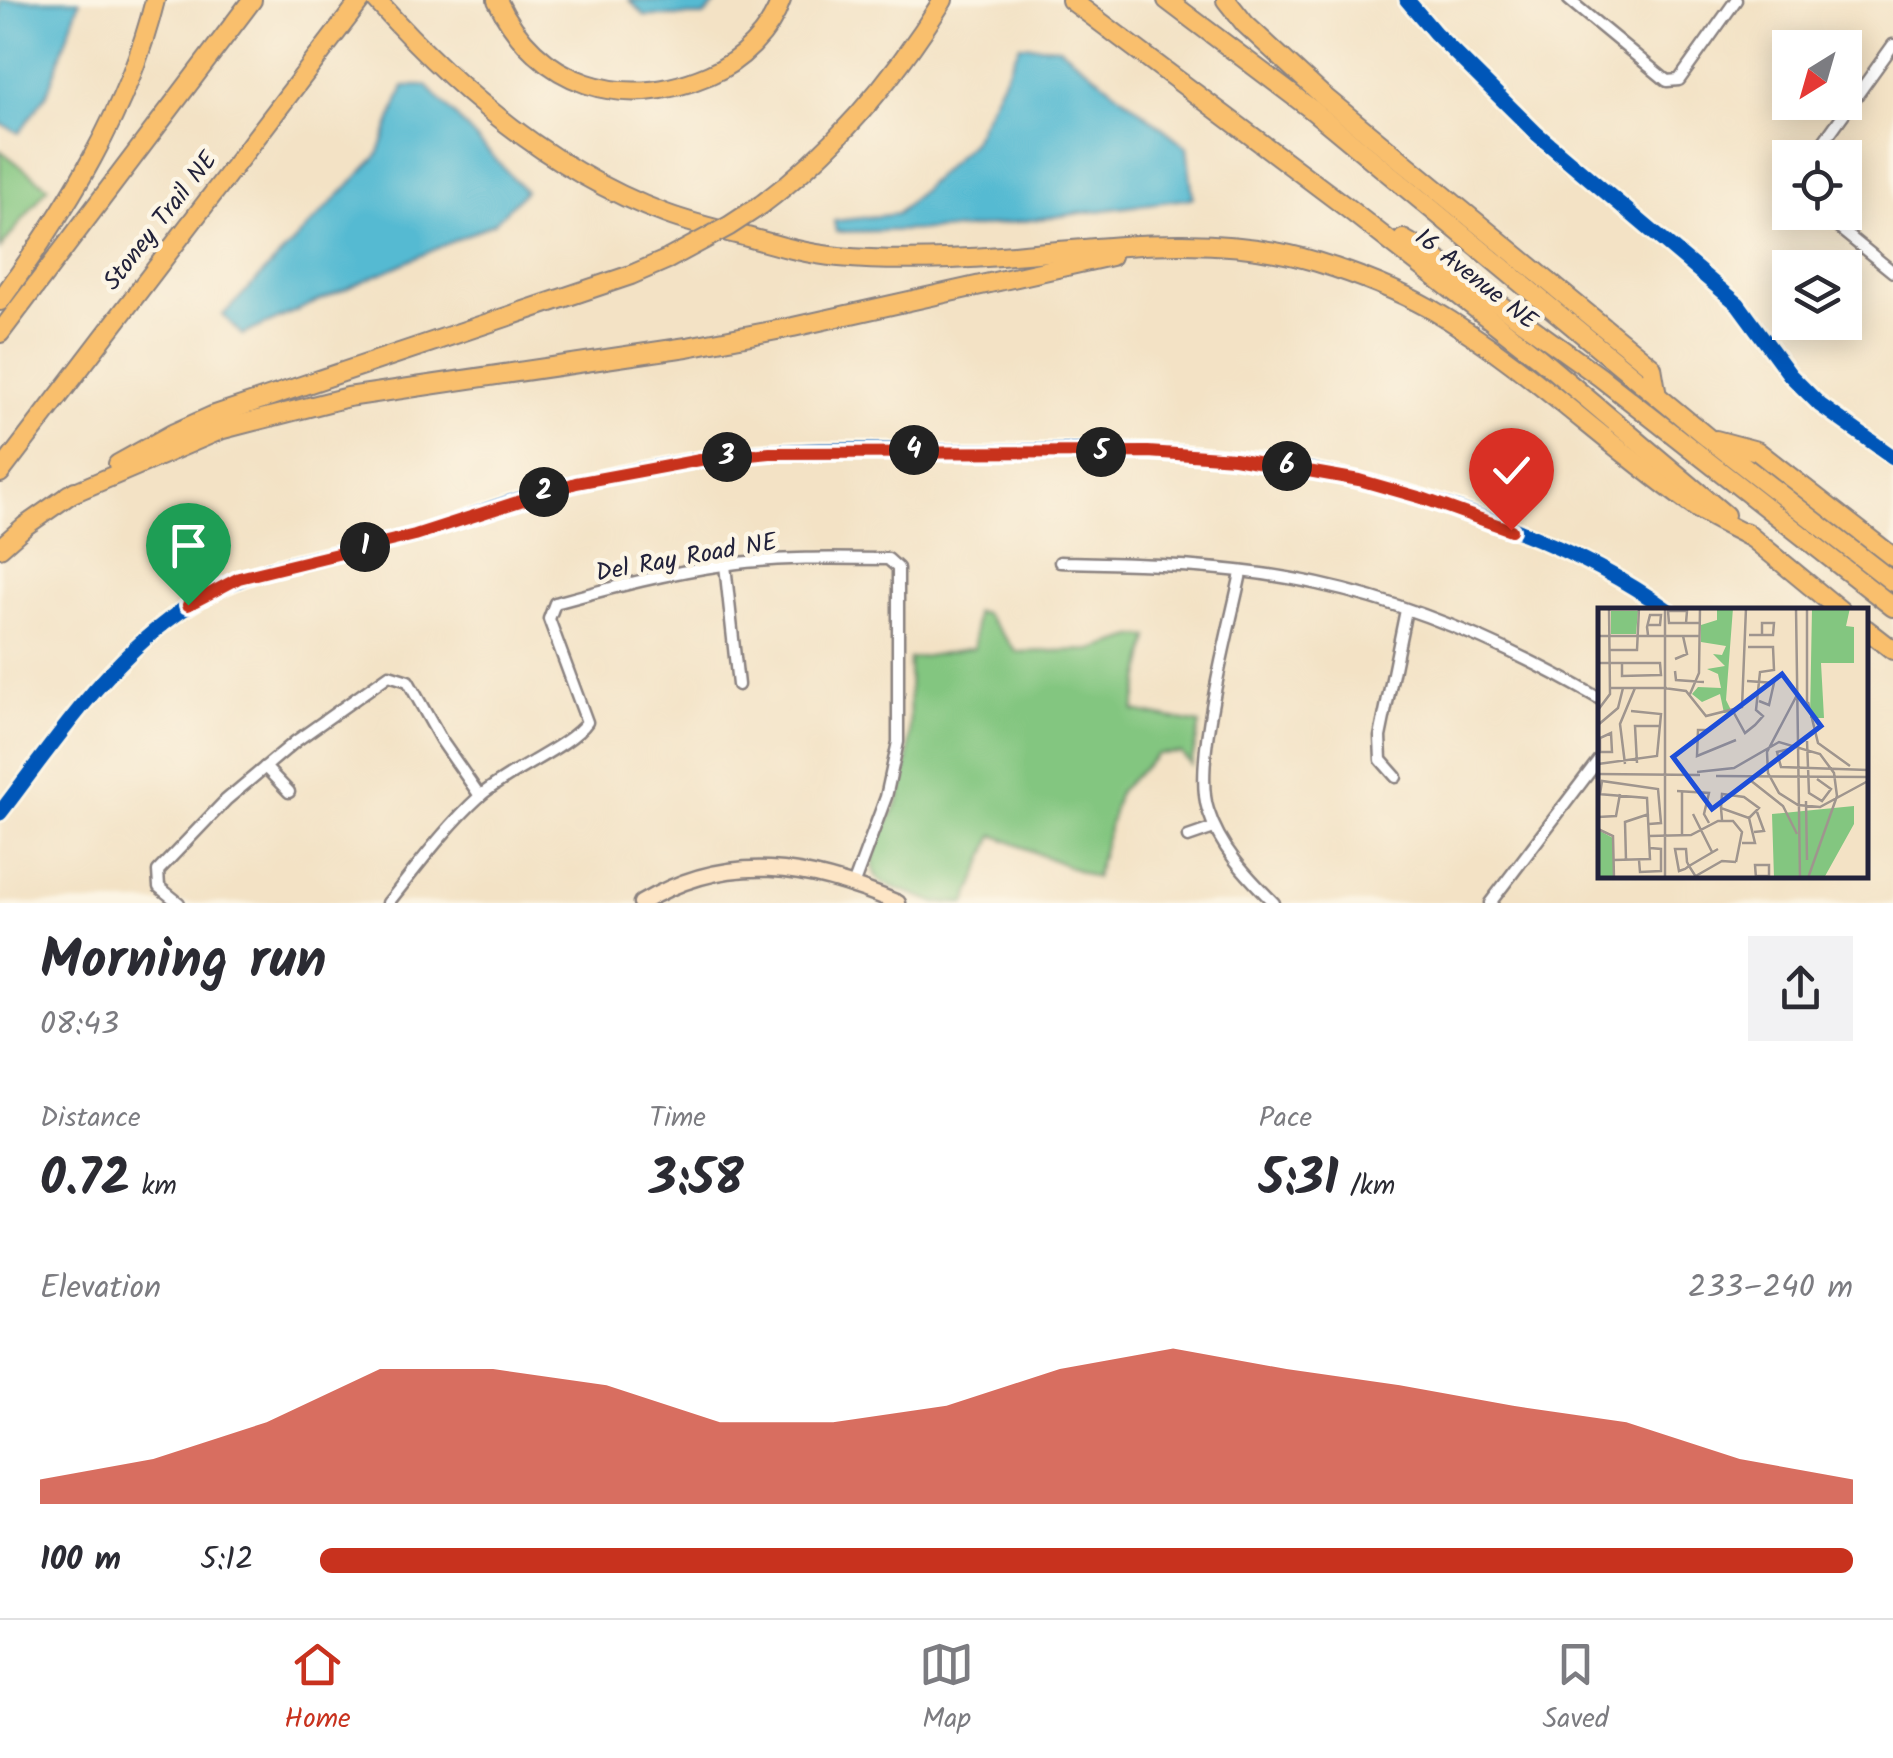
<!DOCTYPE html>
<meta charset="utf-8">
<style>
:root{--surface:#fff;--page:#f2f2f3;--text:#2b2b33;--muted:#7c7c81;--line:#e1e1e2;--accent:#c8321e}
body{margin:0;font-family:Kalam,sans-serif;background:var(--page);color:var(--text);height:100vh;display:flex;flex-direction:column;font-size:38px;white-space:nowrap}
*{box-sizing:border-box;margin:0}
p{font-size:32px;color:var(--muted)}
.icon{flex:none;width:55px;height:55px;fill:none;stroke:currentColor;stroke-width:2;stroke-linecap:round;stroke-linejoin:round}
.map{position:relative;height:903px;overflow:hidden}
.panel{display:flex;flex-direction:column;background:var(--surface);flex:1}
.panel>*{flex:none}
.needle{width:65px;rotate:217deg}
.controls{position:absolute;left:1772px;top:30px;display:grid;gap:20px}
.controls a{display:grid;place-items:center;width:90px;height:90px;border-radius:0px;background:var(--surface);box-shadow:0 5px 25px #0003;font-size:50px}
.pin{position:absolute;display:grid;place-items:center;width:85px;height:85px;color:#fff;margin:-102px -42px;border-radius:50% 50% 50% 0;rotate:-45deg;box-shadow:0 0 10px #0007}
.pin .icon{rotate:45deg}
.km{position:absolute;width:50px;height:50px;margin:-25px;border-radius:50%;background:#222;color:#fff;font-size:28px;line-height:50px;text-align:center}
.round{display:grid;place-items:center;flex:none;width:105px;height:105px;border-radius:0px;background:var(--page)}
.overview{display:flex;align-items:center;justify-content:space-between;height:170px;padding:0 40px}
h1{font-size:55px;font-weight:700;line-height:75px}
.stats{display:grid;grid-template-columns:repeat(3,1fr);gap:15px;height:170px;padding:10px 40px}
.stats div{display:grid;align-content:center}
.stats b{font-size:50px;font-weight:700}
.stats small{font-size:28px;font-weight:400}
.stats p{font-size:28px}
.chart{height:280px;padding:20px 40px}
.chart p{display:flex;justify-content:space-between}
.chart svg{width:100%;height:180px;margin-top:10px;fill:var(--accent);opacity:.7}
ul{padding:0 40px;list-style:none;font-size:32px}
li{display:grid;grid-template-columns:160px 120px 1fr;align-items:center;height:75px}
li i{height:25px;border-radius:12px;background:var(--accent)}
.menu{display:flex;justify-content:space-around;align-items:center;height:140px;border-top:2px solid var(--line);background:var(--surface);font-size:28px;color:var(--muted)}
.menu a{display:grid;justify-items:center;gap:5px}
.menu .active{color:var(--accent)}
.map>svg:first-child{display:block}
</style>
<div class="map">
<svg width="1893" height="903" viewBox="0 0 1893 903">
<rect width="100%" height="100%" fill="#fcf5e5"/>
<filter id="ink" filterUnits="userSpaceOnUse"><feTurbulence type="fractalNoise" baseFrequency=".01" numOctaves="2"/><feDisplacementMap in="SourceGraphic" scale="20" xChannelSelector="R" yChannelSelector="G"/><feConvolveMatrix kernelMatrix="1 2 1 2 8 2 1 2 1" color-interpolation-filters="sRGB"/></filter>
<filter id="wash" filterUnits="userSpaceOnUse"><feTurbulence type="fractalNoise" baseFrequency=".0048" numOctaves="4" result="noise"/><feDisplacementMap in="SourceGraphic" scale="40" xChannelSelector="R" yChannelSelector="G"/><feGaussianBlur stdDeviation="2.25" result="paint"/><feColorMatrix in="noise" values="0 0 0 0 0 0 0 0 0 0 0 0 0 0 0 0 0 1.4 0 .05"/><feComposite in="paint" operator="in"/></filter>
<g filter="url(#wash)">
<rect width="100%" height="100%" fill="#f3e2c5"/>
<!-- green -->
<g fill="#83c680" stroke="#52745e" stroke-width="2.5">
<path d="M0,150L48,187L0,249Z"/>
<path d="M975,612L985,614L1017,652L1092,650L1137,636L1149,637L1134,711L1200,724L1191,765L1181,753L1158,754L1119,791L1095,878L994,835L966,903H937L882,883C857,862 891,823 899,799C914,755 909,705 909,659L974,648Z"/>
</g>
<!-- water -->
<g fill="#54bad2" stroke="#3b6e86" stroke-width="2.5">
<path d="M0,0H80L47,94L19,133L0,123Z"/>
<path d="M629,0H720L704,16H645Z"/>
<path d="M1020,45L1059,47L1187,147L1193,198L964,229L836,232L834,221L897,214L972,142Z"/>
<path d="M404,86H427L525,191L494,223L242,335L223,315L378,155Z"/>
</g>
</g>
<g filter="url(#ink)">
<g fill="none" stroke-linecap="round" stroke-linejoin="round">
<defs>
<g id="street">
<path d="M1569,0L1667,81L1679,80L1736,0"/>
<path d="M1812,158L1893,45"/>
<path d="M1819,212L1893,272"/>
<path d="M1060,562C1145,564 1234,565 1318,584C1419,606 1512,648 1600,699"/>
<path d="M725,565L738,685"/>
<path d="M1241,573C1230,627 1192,762 1208,810C1220,848 1246,875 1274,903"/>
<path d="M265,767L289,792"/>
<path d="M1396,777L1381,760L1380,737L1406,610"/>
<path d="M1188,837L1214,828"/>
<path d="M179,903L159,887L158,871L226,800L296,741L389,675L408,681L441,740L480,796"/>
<path d="M388,903C417,867 445,828 479,797C506,772 571,746 587,722L549,619L555,603C611,588 666,573 723,565C778,557 833,558 888,559L898,568V742L886,797L854,883"/>
<path d="M1490,903L1600,758"/>
</g>
<path id="secondary" d="M641,903C729,850 810,865 898,903"/>
<g id="highway">
<path d="M376,0C455,89 553,172 666,214C690,223 715,229 740,235C772,244 805,254 839,257C892,262 947,260 1001,256C1104,248 1216,231 1317,262C1356,274 1395,289 1431,309C1527,365 1607,446 1698,509C1715,520 1734,528 1752,538"/>
<path d="M497,0C538,86 623,112 709,75C740,62 770,33 781,0"/>
<path d="M1071,0L1346,207L1538,357L1725,515"/>
<path d="M1167,0L1311,109L1708,438L1893,582"/>
<path d="M1226,0L1245,24L1322,95L1652,367L1657,396"/>
<path d="M761,205C836,149 894,79 943,0"/>
<path d="M1403,239L1429,254L1600,377L1893,607"/>
<path d="M0,301C66,210 128,111 155,0"/>
<path d="M0,333L252,0"/>
<path d="M1716,440L1757,451L1893,557"/>
<path d="M118,464L172,434L212,416L631,275L668,259"/>
<path d="M0,473L361,0"/>
<path d="M68,495L223,429L348,397L687,347L793,327L1111,256"/>
<path d="M1745,532L1841,611"/>
<path d="M0,548L25,526L75,491"/>
<path d="M1866,629L1893,650"/>
</g>
</defs>
<!-- street casing -->
<use href="#street" stroke="#8a8280" stroke-width="15"/>
<!-- secondary casing -->
<use href="#secondary" stroke="#8a8280" stroke-width="19"/>
<!-- highway casing -->
<use href="#highway" stroke="#8a8280" stroke-width="22"/>
<!-- street -->
<use href="#street" stroke="#fff" stroke-width="10"/>
<!-- secondary -->
<use href="#secondary" stroke="#fde5c5" stroke-width="14"/>
<!-- highway -->
<use href="#highway" stroke="#f9bf6d" stroke-width="18"/>
<defs>
<path id="highway-bridge" d="M668,259L729,226L761,205"/>
</defs>
<!-- highway-bridge casing -->
<use href="#highway-bridge" stroke="#8a8280" stroke-width="22" stroke-linecap="butt"/>
<!-- highway-bridge -->
<use href="#highway-bridge" stroke="#f9bf6d" stroke-width="18"/>
<defs>
<g id="cycleway">
<path d="M1407,0L1435,33L1537,134L1738,304L1790,375L1820,405L1893,457"/>
<path d="M0,813C56,740 111,655 190,605C257,561 339,557 415,535C447,526 478,512 510,502C570,483 633,470 696,460C783,446 873,450 960,451C1051,451 1144,447 1234,458C1370,473 1558,530 1669,611"/>
</g>
</defs>
<!-- cycleway casing -->
<use href="#cycleway" stroke="#fcf5e5" stroke-width="21"/>
<!-- cycleway -->
<use href="#cycleway" stroke="#0057b8" stroke-width="15"/>
</g>
</g>
<g fill="none" stroke-linecap="round" stroke-linejoin="round" filter="url(#ink)">
<defs>
<path id="route" d="M188,605L239,578L415,535L576,483L700,460L770,453L1148,452L1234,458L1359,480L1422,498L1511,530"/>
</defs>
<!-- route casing -->
<use href="#route" stroke="#fff" stroke-width="20"/>
<!-- route -->
<use href="#route" stroke="#c8321e" stroke-width="12"/>
</g>
<g text-anchor="middle" stroke-width="9" stroke-linejoin="round" paint-order="stroke">
<!-- street labels -->
<g font-size="25" fill="#22223b" stroke="#fcf5e5">
<text transform="translate(159 220) rotate(-52)" y="9">Stoney Trail NE</text>
<text transform="translate(1477 278) rotate(38)" y="9">16 Avenue NE</text>
<text transform="translate(686 556) rotate(-10)" y="9">Del Ray Road NE</text>
</g>
</g>
<!-- overview -->
<g transform="translate(1598 608)">
<rect width="270" height="270" fill="#f3e2c5"/>
<path d="M119,0H135L128,92L134,104L126,105L122,86L104,94L94,86L100,79L123,80L120,66L109,61L127,58L115,46L124,47L128,38L103,34V17L119,12ZM214,0H252L248,18L256,19V55H223L226,110H212ZM13,3H40L38,26H13ZM256,198V216L226,270H176L174,206ZM0,222L15,230V270H0Z" fill="#83c680"/>
<path fill="none" stroke="#9f958e" stroke-width="2.5" d="M67,0V270M198,0L202,270M88,15L89,3H70L71,15H102M50,27L49,19L52,7H63L62,17H50M151,27H175L176,15H164V27M0,28H102M12,42H39L41,0M77,51L89,46L85,28M0,55H62L63,67L24,68V56M77,63L78,72L106,74M149,73L176,75L171,97L161,93M12,80H69M66,80L88,83L108,108L144,99L148,0M92,86L101,65L102,0M199,87L169,144L170,165L181,185L200,197L222,199L270,173M210,94L220,135L252,158M209,97V0M0,102L12,86L11,0M136,105L147,125L157,117L165,108L158,102L162,64L176,62L175,39H150M0,117L20,100L25,80M110,122H100L99,148L138,132M209,133L211,185L224,193L233,181L219,171M195,140L179,144L183,159L270,162M0,144H14L13,125L2,130V144M39,155L37,118H62M0,156L59,148L63,106L33,103M27,156L22,116L37,80M99,164L136,160L181,134L222,146L236,165L239,188L210,270M0,166L102,167M118,168L270,169M152,172L185,198L199,226M79,183L111,185L106,206L111,215M84,184V228M0,186L49,190L52,251L16,252M2,186L4,173L60,181L63,215L51,216M208,193L209,252M123,200L124,186L146,189L161,200L151,210M95,206L114,244M0,209L18,208L22,186M124,212L123,200L151,210L157,235H144M0,221L15,228L16,270M156,224L166,223L159,204M51,228L93,227L120,213H135L144,224L138,254M28,252L27,214L51,206M41,252L42,264L63,263V241L52,240M158,268H171V257H157L158,270M96,269L124,253L138,254M98,269L91,258L89,254L88,241H77L81,263L87,261L91,258L120,241"/>
<path fill="#1d4ed8" fill-opacity="0.15" stroke="#1d4ed8" stroke-width="5" d="M184,66L223,118L114,201L75,149Z"/>
<rect width="270" height="270" fill="none" stroke="#22223b" stroke-width="5"/>
</g>
</svg>
<div class="controls">
<a><svg class="needle" viewBox="-14 -14 28 28"><path d="M0-13l5 13h-10z" fill="#e53935"/><path d="M0 13l5-13h-10z" fill="#7c7c81"/></svg></a>
<a><svg class="icon" aria-label="locate" viewBox="0 0 24 24"><circle cx="12" cy="12" r="6"/><path d="M12 2v4M12 18v4M2 12h4M18 12h4"/></svg></a>
<a><svg class="icon" aria-label="layers" viewBox="0 0 24 24"><path d="M12 4l9 5-9 5-9-5zM3 14l9 5 9-5"/></svg></a>
</div>
<div class="pin" style="left:188px;top:605px;background:#1e9e55"><svg class="icon" aria-label="arrive" viewBox="0 0 24 24"><path d="M6 21V4h12l-3 4 3 4H6"/></svg></div>
<div class="pin" style="left:1511px;top:530px;background:#d93025"><svg class="icon" aria-label="check" viewBox="0 0 24 24"><path d="M5 12l5 5 9-10"/></svg></div>
<b class="km" style="left:365px;top:547px">1</b>
<b class="km" style="left:544px;top:492px">2</b>
<b class="km" style="left:727px;top:457px">3</b>
<b class="km" style="left:914px;top:450px">4</b>
<b class="km" style="left:1101px;top:452px">5</b>
<b class="km" style="left:1287px;top:466px">6</b>
</div>
<section class="panel">
<div class="overview"><div><h1>Morning run</h1><p>08:43</p></div><a class="round"><svg class="icon" aria-label="share" viewBox="0 0 24 24"><path d="M12 15V3M7 8l5-5 5 5M5 13v7h14v-7"/></svg></a></div>
<div class="stats">
<div><p>Distance</p><b>0.72<small> km</small></b></div>
<div><p>Time</p><b>3:58</b></div>
<div><p>Pace</p><b>5:31<small> /km</small></b></div>
</div>
<div class="chart"><p><span>Elevation</span>233–240 m</p>
<svg viewBox="0 0 160 44" preserveAspectRatio="none"><path d="M0 44V38L10 33L20 24L30 11L40 11L50 15L60 24L70 24L80 20L90 11L100 6L110 11L120 15L130 20L140 24L150 33L160 38V44z"/></svg>
</div>
<ul>
<li><b>100 m</b>5:12<i style="width:100%"></i></li>
</ul>
</section>
<nav class="menu">
<a class="active"><svg class="icon" aria-label="home" viewBox="0 0 24 24"><path d="M3 11l9-7 9 7M6 9v11h12V9"/></svg>Home</a>
<a><svg class="icon" aria-label="map" viewBox="0 0 24 24"><path d="M3 6l6-2 6 2 6-2v14l-6 2-6-2-6 2zM9 4v14M15 6v14"/></svg>Map</a>
<a><svg class="icon" aria-label="saved" viewBox="0 0 24 24"><path d="M7 4h10v16l-5-4-5 4z"/></svg>Saved</a>
</nav>
